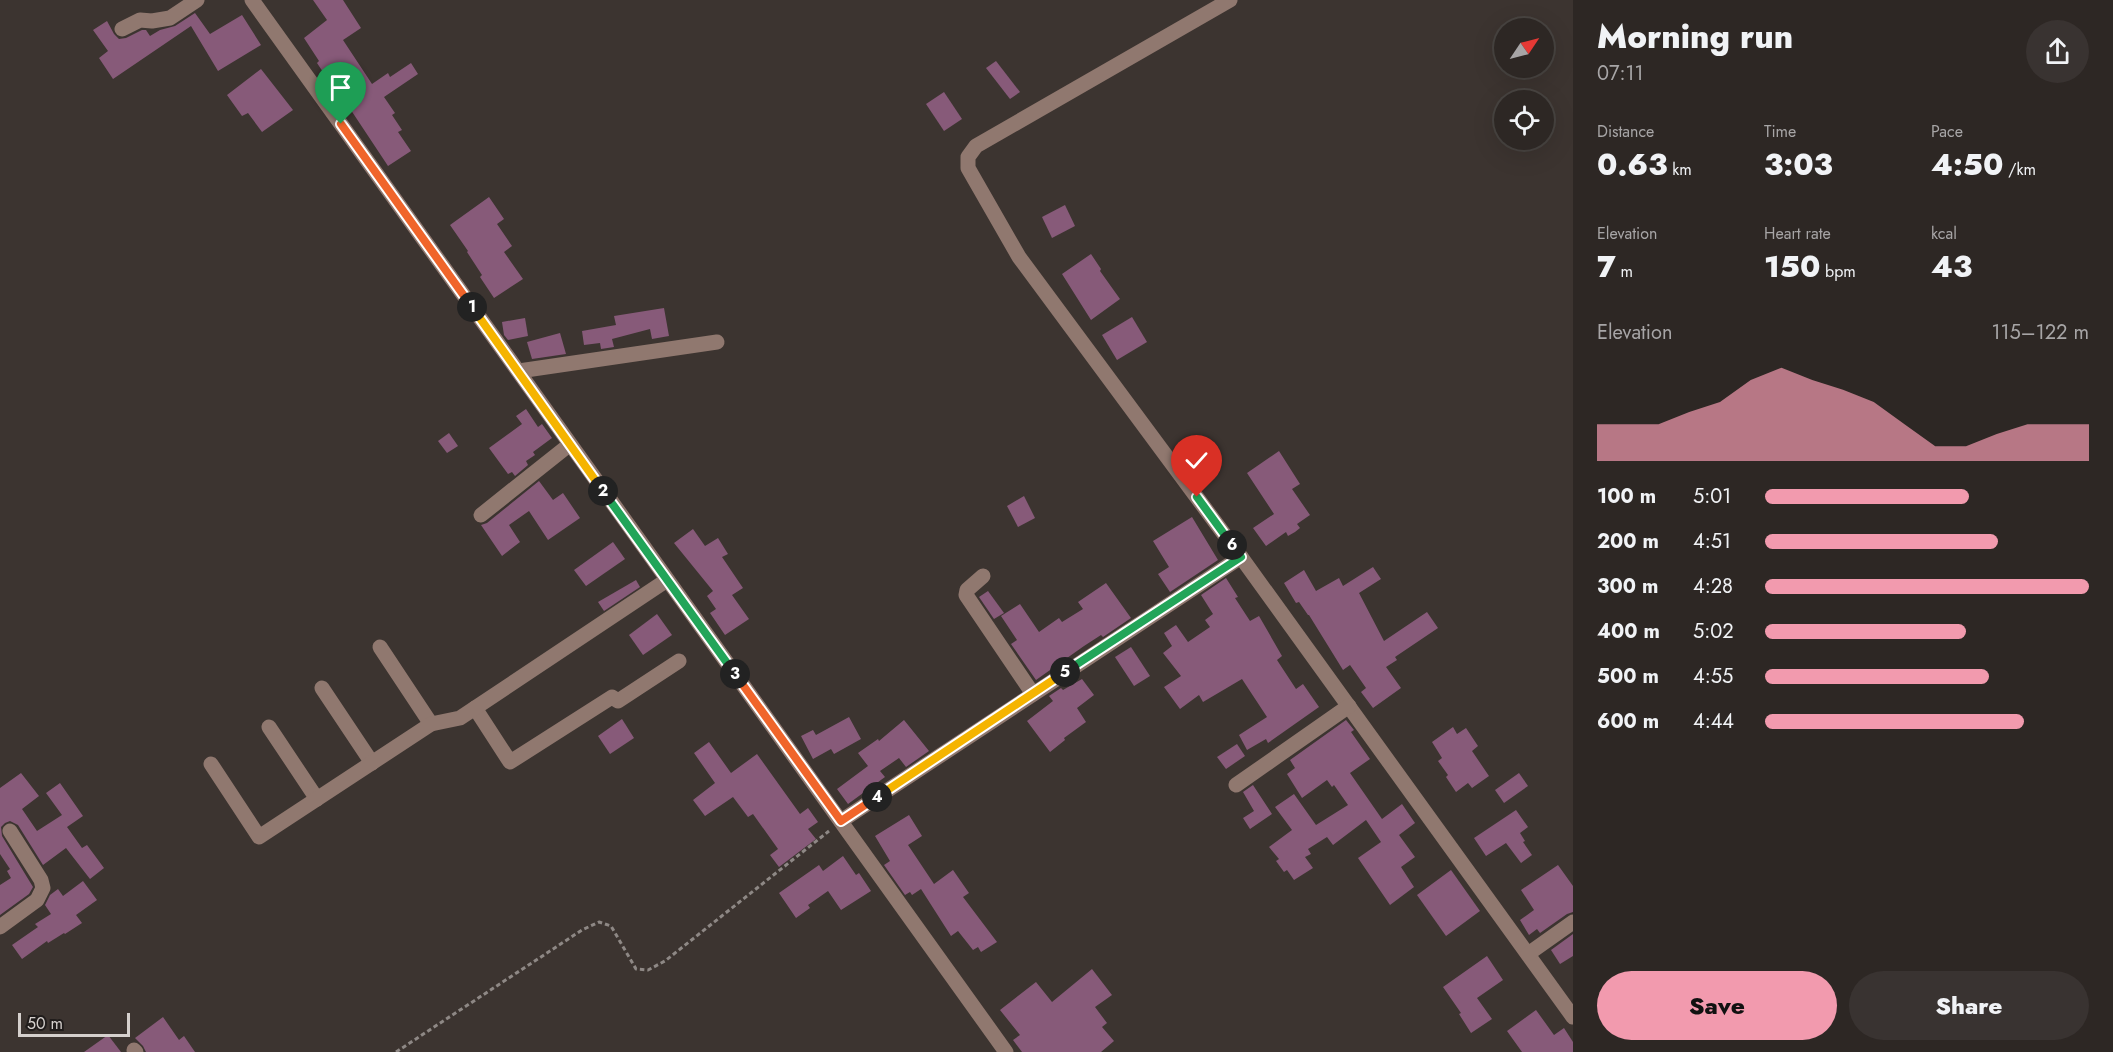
<!DOCTYPE html>
<meta charset="utf-8">
<style>
:root{--surface:#2d2724;--page:#393331;--text:#f1f3f6;--muted:#a7a5a6;--line:#484441;--accent:#f29aae}
body{margin:0;font-family:Jost,sans-serif;background:var(--page);color:var(--text);height:100vh;display:flex;flex-direction:column;font-size:22px;white-space:nowrap}
*{box-sizing:border-box;margin:0}
p{font-size:20px;color:var(--muted)}
.icon{flex:none;width:33px;height:33px;fill:none;stroke:currentColor;stroke-width:2;stroke-linecap:round;stroke-linejoin:round}
.map{position:relative;flex:1;overflow:hidden}
.side{display:flex;flex-direction:column;background:var(--surface);width:540px}
.side>*{flex:none}
.needle{width:39px;rotate:55deg}
.controls{position:absolute;left:1494px;top:18px;display:grid;gap:12px}
.controls a{display:grid;place-items:center;width:60px;height:60px;border-radius:50%;background:var(--surface);box-shadow:0 6px 24px #0002,0 0 0 2px var(--line);font-size:30px}
.scale{position:absolute;left:18px;bottom:15px;width:112px;box-sizing:border-box;padding-left:6px;border:3px solid #d5d0cd;border-top:0;font-size:16px;line-height:21px;white-space:nowrap;color:#d5d0cd;-webkit-text-stroke:4px #201c1b;paint-order:stroke}
.pin{position:absolute;display:grid;place-items:center;width:51px;height:51px;color:#fff;margin:-62px -26px;border-radius:50% 50% 50% 0;rotate:-45deg;box-shadow:0 0 6px #0007}
.pin .icon{rotate:45deg}
.km{position:absolute;width:30px;height:30px;margin:-15px;border-radius:50%;background:#222;color:#fff;font-size:16px;line-height:30px;text-align:center}
.round{display:grid;place-items:center;flex:none;width:63px;height:63px;border-radius:32px;background:var(--page)}
.summary{display:flex;align-items:center;justify-content:space-between;height:102px;padding:0 24px}
h1{font-size:33px;font-weight:800;line-height:45px}
.figures{display:grid;grid-template-columns:repeat(3,1fr);gap:9px;height:102px;padding:6px 24px}
.figures div{display:grid;align-content:center}
.figures b{font-size:30px;font-weight:800}
.figures small{font-size:16px;font-weight:400}
.figures p{font-size:16px}
.chart{height:168px;padding:12px 24px}
.chart p{display:flex;justify-content:space-between}
.chart svg{width:100%;height:108px;margin-top:6px;fill:var(--accent);opacity:.7}
.cta{display:flex;gap:12px;margin-top:auto;padding:12px 24px}
.cta a{flex:1;height:69px;border-radius:36px;background:var(--accent);color:#111;font-size:24px;font-weight:800;line-height:69px;text-align:center}
.cta a+a{background:var(--page);color:var(--text)}
ul{padding:0 24px;list-style:none;font-size:20px}
li{display:grid;grid-template-columns:96px 72px 1fr;align-items:center;height:45px}
li i{height:15px;border-radius:8px;background:var(--accent)}
main{display:flex;flex:1;min-height:0}
.map>svg:first-child{display:block}
</style>
<main>
<div class="map">
<svg width="1573" height="1052" viewBox="0 0 1573 1052">
<rect width="100%" height="100%" fill="#3c3430"/>
<!-- building -->
<g fill="#875a79">
<path d="M313,0H343L361,28L343,40L372,84L388,73L390,77L411,63L418,74L384,97L395,113L392,115L402,130L398,132L411,151L388,166L331,80L329,81L317,63L319,61L304,38L327,20Z"/>
<path d="M195,13L210,34L242,15L261,45L218,71L191,26L113,79L99,58L108,51L93,30L107,21L114,34L119,39L126,38L142,30H146L150,36L160,30L175,26Z"/>
<path d="M996,61L1020,92L1010,99L986,68Z"/>
<path d="M261,69L293,110L262,132L248,113L242,116L227,95Z"/>
<path d="M944,92L962,119L944,131L926,104Z"/>
<path d="M489,197L504,219L497,224L512,246L504,252L523,279L494,298L480,277L482,275L467,252L468,251L450,225Z"/>
<path d="M1065,205L1075,226L1052,238L1042,217Z"/>
<path d="M1091,254L1101,269L1100,271L1120,299L1091,320L1062,274Z"/>
<path d="M664,308L669,336L652,339L650,329L612,339L614,347L601,349L600,343L584,345L582,331L616,325L614,316Z"/>
<path d="M1132,317L1147,342L1117,360L1102,335Z"/>
<path d="M525,318L528,336L508,340L504,335L502,322Z"/>
<path d="M560,333L566,354L532,359L527,342Z"/>
<path d="M526,409L538,427L542,424L552,438L533,452L535,455L526,461L528,465L515,476L512,472L508,474L489,448L522,424L516,416Z"/>
<path d="M449,433L458,446L447,453L438,441Z"/>
<path d="M1279,451L1300,484L1292,489L1310,515L1297,524L1300,528L1295,532L1288,536L1286,532L1266,546L1253,528L1274,514L1247,473Z"/>
<path d="M539,481L553,500L563,493L580,518L548,540L529,511L509,525L520,542L502,556L481,525L487,523Z"/>
<path d="M1024,496L1035,518L1018,527L1007,506Z"/>
<path d="M1192,517L1218,560L1170,592L1158,574L1169,567L1153,541Z"/>
<path d="M693,529L705,546L718,538L728,554L722,557L743,588L732,595L749,619L725,635L710,613L716,609L707,596L713,591L674,543Z"/>
<path d="M613,542L625,559L586,586L574,570Z"/>
<path d="M1373,567L1381,579L1359,593L1384,641L1427,612L1438,628L1395,657L1397,660L1386,667L1401,688L1373,708L1361,692L1366,688L1350,665L1343,670L1309,615H1308L1299,602L1296,603L1284,583L1304,570L1316,591L1339,578L1343,586Z"/>
<path d="M1226,578L1238,597L1235,598L1250,621L1259,616L1282,656L1277,660L1296,689L1303,684L1319,707L1268,743L1266,739L1247,750L1239,735L1267,717L1242,679L1203,702L1199,695L1180,709L1164,687L1181,676L1163,653L1172,646L1164,633L1176,625L1188,642L1210,627L1205,620L1213,614L1201,595Z"/>
<path d="M636,580L640,587L604,611L598,602Z"/>
<path d="M1106,583L1131,618L1103,637L1101,635L1084,646L1036,680L1011,644L1017,640L1001,616L1020,604L1039,632L1059,618L1062,622L1083,609L1078,602Z"/>
<path d="M988,591L1004,613L994,619L979,597Z"/>
<path d="M657,614L672,635L643,655L629,635Z"/>
<path d="M1131,647L1150,676L1134,686L1115,657Z"/>
<path d="M1082,679L1094,695L1077,708L1086,722L1064,738L1065,740L1050,752L1027,721L1053,701L1049,696L1061,688L1063,690Z"/>
<path d="M849,717L861,739L834,754L831,749L813,759L801,736L813,730L816,735Z"/>
<path d="M622,719L634,738L610,754L598,736Z"/>
<path d="M904,720L929,751L906,767L899,758L880,771L885,777L848,804L837,789L868,766L858,753L878,739L879,741Z"/>
<path d="M1346,720L1354,730L1351,732L1370,759L1350,773L1382,819L1402,804L1415,823L1399,835L1415,857L1401,867L1414,887L1390,905L1358,858L1381,842L1366,820L1333,845L1327,837L1308,849L1311,854L1305,857L1313,868L1294,880L1287,870L1284,872L1276,861L1279,859L1269,847L1292,830L1275,807L1294,794L1316,825L1348,805L1334,785L1332,787L1327,780L1302,798L1287,774L1295,768L1290,760Z"/>
<path d="M1453,727L1457,734L1466,728L1478,746L1472,751L1489,776L1472,788L1468,783L1456,792L1446,777L1448,775L1438,761L1442,758L1432,742Z"/>
<path d="M709,742L731,773L757,754L800,814L808,808L818,822L808,829L816,839L779,867L770,855L778,849L753,814L748,817L733,797L705,816L693,800L715,783L694,753Z"/>
<path d="M1237,744L1245,756L1226,769L1217,757Z"/>
<path d="M21,773L39,796L22,809L37,831L62,815L46,793L60,783L83,816L67,827L82,848L87,845L104,868L90,879L66,848L43,865L18,825L10,821L5,823L1,827L2,836L33,887L29,894L0,915V885L11,878L7,871L10,869L0,854V788Z"/>
<path d="M1519,773L1528,786L1504,803L1495,790Z"/>
<path d="M1253,785L1272,814L1250,829L1243,818L1254,811L1243,792Z"/>
<path d="M1516,810L1528,827L1520,833L1525,841L1523,842L1532,855L1521,863L1506,843L1486,856L1474,838Z"/>
<path d="M909,815L922,836L908,845L934,884L953,870L969,893L963,897L997,942L981,952L978,947L973,950L958,931L951,936L921,889L912,895L910,892L905,895L884,865L890,861L875,836Z"/>
<path d="M843,856L856,875L859,873L871,891L841,910L828,891L808,905L810,908L796,918L779,893L819,865L823,871Z"/>
<path d="M1558,865L1573,886V912L1567,914L1540,933L1537,929L1529,935L1520,920L1534,910L1521,890Z"/>
<path d="M1451,870L1480,911L1446,936L1417,895Z"/>
<path d="M83,881L97,900L76,915L82,923L65,934L64,933L48,943L47,941L22,959L12,945L38,927L35,924L51,914L45,905L50,895L58,889L63,896Z"/>
<path d="M1573,934V956L1560,964L1551,950Z"/>
<path d="M1487,956L1503,980L1477,998L1492,1019L1471,1033L1459,1014L1461,1013L1443,987Z"/>
<path d="M1092,969L1112,995L1095,1007L1107,1023L1102,1027L1114,1041L1101,1052H1022L1013,1040L1020,1035L1000,1010L1036,982L1052,1002Z"/>
<path d="M1536,1010L1554,1035L1564,1028L1573,1042V1052H1522L1507,1031Z"/>
<path d="M163,1017L179,1040L184,1036L195,1052H146L143,1046L135,1038Z"/>
<path d="M108,1035L121,1052H84Z"/>
</g>
<g fill="none" stroke-linecap="round" stroke-linejoin="round">
<!-- path -->
<path stroke="#8e8885" stroke-width="3" stroke-dasharray="4.5 3" stroke-linecap="butt" d="M396,1052L582,930L599,922L611,926L636,969L648,970L665,961L829,831"/>
<!-- minor -->
<g stroke="#90786f" stroke-width="15">
<path d="M252,0L1006,1052"/>
<path d="M1230,0L976,146L968,157V168L1019,257L1241,557L1573,1017"/>
<path d="M122,29L140,20L152,21L170,18L197,0"/>
<path d="M519,371L717,342"/>
<path d="M481,515L569,445"/>
<path d="M983,576L967,590L966,595L1033,694"/>
<path d="M380,647L431,724"/>
<path d="M322,688L372,763"/>
<path d="M475,708L510,762L612,697L618,701L679,661"/>
<path d="M269,727L317,799"/>
<path d="M211,764L259,837L431,724L460,718L667,580"/>
<path d="M1236,785L1349,706"/>
<path d="M841,821L1241,557"/>
<path d="M0,927L37,900L43,888L41,880L10,831"/>
<path d="M1528,954L1573,922"/>
<path d="M134,1050L136,1052"/>
</g>
</g>
<g fill="none" stroke-linecap="round" stroke-linejoin="round">
<defs>
<path id="split-1" d="M341,124L472,307"/>
<path id="split-2" d="M472,307L603,491"/>
<path id="split-3" d="M603,491L735,674"/>
<path id="split-4" d="M735,674L841,821L877,797"/>
<path id="split-5" d="M877,797L1065,672"/>
<path id="split-6" d="M1065,672L1241,557L1232,545"/>
<path id="split-7" d="M1197,497L1232,545"/>
</defs>
<!-- split-1 casing -->
<use href="#split-1" stroke="#fff" stroke-width="12"/>
<!-- split-2 casing -->
<use href="#split-2" stroke="#fff" stroke-width="12"/>
<!-- split-3 casing -->
<use href="#split-3" stroke="#fff" stroke-width="12"/>
<!-- split-4 casing -->
<use href="#split-4" stroke="#fff" stroke-width="12"/>
<!-- split-5 casing -->
<use href="#split-5" stroke="#fff" stroke-width="12"/>
<!-- split-6 casing -->
<use href="#split-6" stroke="#fff" stroke-width="12"/>
<!-- split-7 casing -->
<use href="#split-7" stroke="#fff" stroke-width="12"/>
<!-- split-1 -->
<use href="#split-1" stroke="#f0652b" stroke-width="8"/>
<!-- split-2 -->
<use href="#split-2" stroke="#f5b400" stroke-width="8"/>
<!-- split-3 -->
<use href="#split-3" stroke="#22a559" stroke-width="8"/>
<!-- split-4 -->
<use href="#split-4" stroke="#f0652b" stroke-width="8"/>
<!-- split-5 -->
<use href="#split-5" stroke="#f5b400" stroke-width="8"/>
<!-- split-6 -->
<use href="#split-6" stroke="#22a559" stroke-width="8"/>
<!-- split-7 -->
<use href="#split-7" stroke="#22a559" stroke-width="8"/>
</g>
</svg>
<div class="controls">
<a><svg class="needle" viewBox="-14 -14 28 28"><path d="M0-13l5 13h-10z" fill="#e53935"/><path d="M0 13l5-13h-10z" fill="#a7a5a6"/></svg></a>
<a><svg class="icon" aria-label="locate" viewBox="0 0 24 24"><circle cx="12" cy="12" r="6"/><path d="M12 2v4M12 18v4M2 12h4M18 12h4"/></svg></a>
</div>
<div class="scale">50 m</div>
<div class="pin" style="left:341px;top:124px;background:#1e9e55"><svg class="icon" aria-label="arrive" viewBox="0 0 24 24"><path d="M6 21V4h12l-3 4 3 4H6"/></svg></div>
<div class="pin" style="left:1197px;top:497px;background:#d93025"><svg class="icon" aria-label="check" viewBox="0 0 24 24"><path d="M5 12l5 5 9-10"/></svg></div>
<b class="km" style="left:472px;top:307px">1</b>
<b class="km" style="left:603px;top:491px">2</b>
<b class="km" style="left:735px;top:674px">3</b>
<b class="km" style="left:877px;top:797px">4</b>
<b class="km" style="left:1065px;top:672px">5</b>
<b class="km" style="left:1232px;top:545px">6</b>
</div>
<section class="side">
<div class="summary"><div><h1>Morning run</h1><p>07:11</p></div><a class="round"><svg class="icon" aria-label="share" viewBox="0 0 24 24"><path d="M12 15V3M7 8l5-5 5 5M5 13v7h14v-7"/></svg></a></div>
<div class="figures">
<div><p>Distance</p><b>0.63<small> km</small></b></div>
<div><p>Time</p><b>3:03</b></div>
<div><p>Pace</p><b>4:50<small> /km</small></b></div>
</div>
<div class="figures">
<div><p>Elevation</p><b>7<small> m</small></b></div>
<div><p>Heart rate</p><b>150<small> bpm</small></b></div>
<div><p>kcal</p><b>43</b></div>
</div>
<div class="chart"><p><span>Elevation</span>115–122 m</p>
<svg viewBox="0 0 160 44" preserveAspectRatio="none"><path d="M0 44V29L10 29L20 29L30 24L40 20L50 11L60 6L70 11L80 15L90 20L100 29L110 38L120 38L130 33L140 29L150 29L160 29V44z"/></svg>
</div>
<ul>
<li><b>100 m</b>5:01<i style="width:63%"></i></li>
<li><b>200 m</b>4:51<i style="width:72%"></i></li>
<li><b>300 m</b>4:28<i style="width:100%"></i></li>
<li><b>400 m</b>5:02<i style="width:62%"></i></li>
<li><b>500 m</b>4:55<i style="width:69%"></i></li>
<li><b>600 m</b>4:44<i style="width:80%"></i></li>
</ul>
<div class="cta"><a>Save</a><a>Share</a></div>
</section>
</main>
